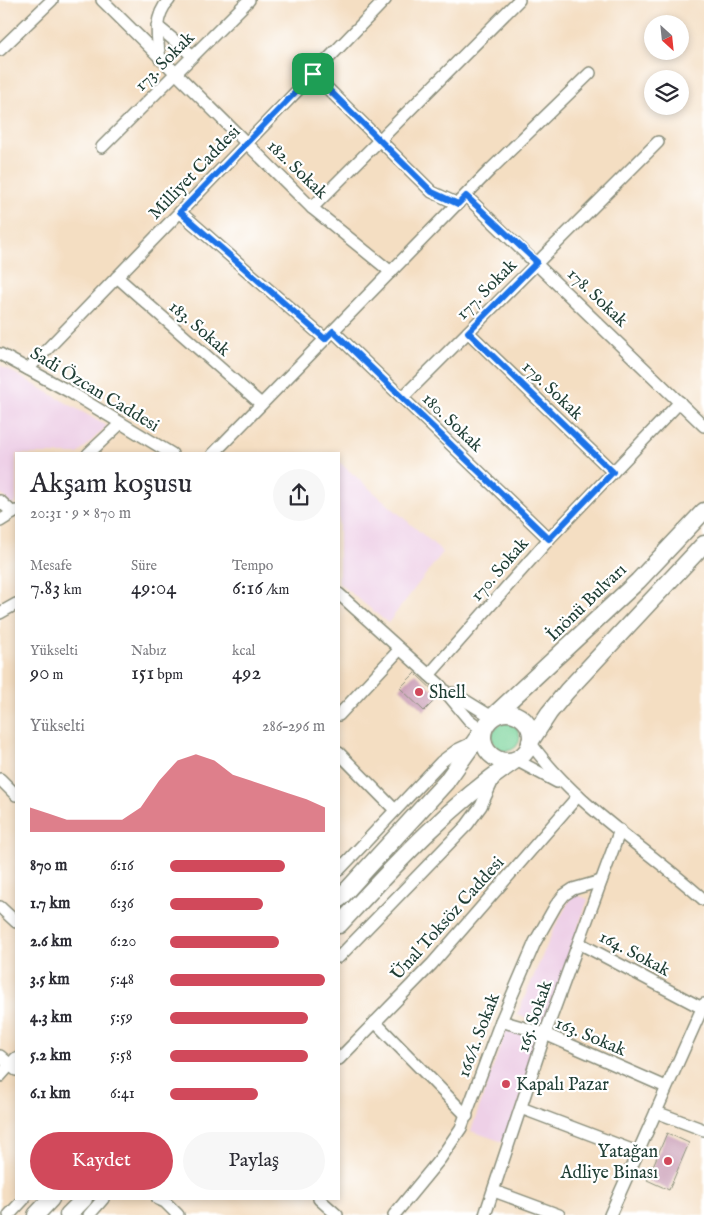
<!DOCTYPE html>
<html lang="tr">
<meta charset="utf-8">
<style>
:root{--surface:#fff;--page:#f7f7f7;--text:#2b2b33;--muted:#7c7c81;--accent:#d1495b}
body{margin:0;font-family:"IM FELL English",serif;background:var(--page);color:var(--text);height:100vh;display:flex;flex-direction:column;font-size:19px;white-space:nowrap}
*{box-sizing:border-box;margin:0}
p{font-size:16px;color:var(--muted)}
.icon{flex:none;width:28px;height:28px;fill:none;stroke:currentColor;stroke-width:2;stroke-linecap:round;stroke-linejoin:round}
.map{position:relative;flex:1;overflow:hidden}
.sheet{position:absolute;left:15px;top:452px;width:325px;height:748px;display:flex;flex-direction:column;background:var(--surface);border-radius:0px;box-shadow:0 2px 8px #0003}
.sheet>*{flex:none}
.needle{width:32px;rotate:153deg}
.controls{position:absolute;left:644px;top:15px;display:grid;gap:10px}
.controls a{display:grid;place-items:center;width:45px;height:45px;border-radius:50%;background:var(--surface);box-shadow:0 2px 8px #0003;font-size:25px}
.pin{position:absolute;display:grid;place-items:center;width:42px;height:42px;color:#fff;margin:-21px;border-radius:10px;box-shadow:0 2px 8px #0006}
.round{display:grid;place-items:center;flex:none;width:52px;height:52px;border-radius:26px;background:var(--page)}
.headline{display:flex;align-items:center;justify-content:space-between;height:85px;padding:0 15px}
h1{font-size:28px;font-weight:600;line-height:38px}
.stats{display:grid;grid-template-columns:repeat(3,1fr);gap:8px;height:85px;padding:5px 15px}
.stats div{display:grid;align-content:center}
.stats b{font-size:21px;font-weight:600}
.stats small{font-size:14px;font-weight:400}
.stats p{font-size:14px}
.chart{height:140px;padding:10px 15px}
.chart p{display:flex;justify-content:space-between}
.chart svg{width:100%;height:90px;margin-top:5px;fill:var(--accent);opacity:.7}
.cta{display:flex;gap:10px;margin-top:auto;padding:10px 15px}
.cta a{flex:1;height:58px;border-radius:30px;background:var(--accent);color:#fff;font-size:20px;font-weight:600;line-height:58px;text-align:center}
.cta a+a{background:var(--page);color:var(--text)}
ul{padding:0 15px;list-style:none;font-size:16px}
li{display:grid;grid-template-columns:80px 60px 1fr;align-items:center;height:38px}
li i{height:12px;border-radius:6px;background:var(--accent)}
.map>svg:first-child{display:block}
</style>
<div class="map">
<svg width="704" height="1215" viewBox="0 0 704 1215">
<rect width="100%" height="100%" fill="#fff"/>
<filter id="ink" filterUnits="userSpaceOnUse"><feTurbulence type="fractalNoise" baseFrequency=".02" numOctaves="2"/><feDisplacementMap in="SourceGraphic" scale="10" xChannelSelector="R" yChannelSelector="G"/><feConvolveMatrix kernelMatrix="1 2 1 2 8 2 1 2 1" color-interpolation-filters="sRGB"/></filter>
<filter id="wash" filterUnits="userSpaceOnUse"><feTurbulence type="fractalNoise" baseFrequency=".0096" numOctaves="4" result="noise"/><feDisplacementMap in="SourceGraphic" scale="20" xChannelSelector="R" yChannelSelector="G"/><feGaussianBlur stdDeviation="1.12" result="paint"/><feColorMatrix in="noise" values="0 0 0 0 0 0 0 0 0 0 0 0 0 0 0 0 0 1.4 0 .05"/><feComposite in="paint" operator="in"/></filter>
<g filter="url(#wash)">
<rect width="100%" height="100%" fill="#f4dec2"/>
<!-- built -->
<g fill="#eed0e7">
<path d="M0,365L107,426L78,454H16V502L12,505L0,493Z"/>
<path d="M339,462L443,552L388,623L339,583Z"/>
<path d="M573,894L588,899L545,1023L517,1015L553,931Z"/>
<path d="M507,1027L540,1037L506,1143L471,1131Z"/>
</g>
<!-- green -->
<circle fill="#79d39a" stroke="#4c8867" cx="506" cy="737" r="14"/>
<g id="blocks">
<!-- building -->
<g fill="#c594af">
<path d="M415,673L439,696L424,711L400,688Z"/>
<path d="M667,1133L689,1143L669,1190L647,1180Z"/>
</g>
</g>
</g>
<g filter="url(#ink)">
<use href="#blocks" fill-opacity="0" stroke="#8a8e7b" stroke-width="1"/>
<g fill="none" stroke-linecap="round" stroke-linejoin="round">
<defs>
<g id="minor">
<path d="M102,0L312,208L391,272"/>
<path d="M157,26L193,56"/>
<path d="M0,50L52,0"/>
<path d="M160,59C157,38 153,17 169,0"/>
<path d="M313,74L432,192L458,204"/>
<path d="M102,147L249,0"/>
<path d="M466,196L704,426"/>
<path d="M312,208L519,0"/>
<path d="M180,212L325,339"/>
<path d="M117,277L261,404"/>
<path d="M333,331L549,539"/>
<path d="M468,332L613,472"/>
<path d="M0,354L70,392L172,454"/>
<path d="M28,369L385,0"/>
<path d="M402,398L658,142"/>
<path d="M88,454L121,423"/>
<path d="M213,454L490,170L590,73"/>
<path d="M0,501L13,513"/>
<path d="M0,521L16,511"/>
<path d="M339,594L439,684L469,720L483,730"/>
<path d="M0,613L16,604"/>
<path d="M429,675L549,539L680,402"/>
<path d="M453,693L492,717"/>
<path d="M339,715L400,649"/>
<path d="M530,742C575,806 647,848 704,900"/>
<path d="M339,753L395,810"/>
<path d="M516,760L557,782"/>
<path d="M0,779L16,795"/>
<path d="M339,870L441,762L457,750L474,742"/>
<path d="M0,907L16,922"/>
<path d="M579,943L702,1008"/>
<path d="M339,957L467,825L481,806L494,778"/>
<path d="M501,1021L545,1034L666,1087"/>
<path d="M375,1022L467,1116"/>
<path d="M0,1056L16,1070"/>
<path d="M339,1059L432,964L578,796"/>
<path d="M0,1076L16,1058"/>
<path d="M521,1108L637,1152"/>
<path d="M656,1112L704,1130"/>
<path d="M494,1191L559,1215"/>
<path d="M158,1199L165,1202L178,1215"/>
<path d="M319,1199L337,1215"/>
<path d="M9,1215L24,1199"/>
<path d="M89,1215L103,1199"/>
<path d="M394,1215L440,1159L461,1128L501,1021L535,942L556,905L564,895L573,889L601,881"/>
<path d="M485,1215L545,1034L620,830"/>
<path d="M610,1215L704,1004"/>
</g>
<g id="highway">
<circle cx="507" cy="737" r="24"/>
<path d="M492,717L638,581L704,511"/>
<path d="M530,742L549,713L567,691L704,544"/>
<path d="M339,899L446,782L483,730"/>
<path d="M339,925C394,866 448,806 516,760"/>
<path d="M36,1215L51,1199"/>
<path d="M68,1215L84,1199"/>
</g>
</defs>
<!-- minor casing -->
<use href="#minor" stroke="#8a8e7b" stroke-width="14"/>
<!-- highway casing -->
<use href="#highway" stroke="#8a8e7b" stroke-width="19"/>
<!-- minor -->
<use href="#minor" stroke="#fff" stroke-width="11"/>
<!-- highway -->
<use href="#highway" stroke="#fff" stroke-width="16"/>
</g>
</g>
<g fill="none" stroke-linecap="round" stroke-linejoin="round" filter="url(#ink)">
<defs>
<path id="route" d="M313,74L432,192L458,204L466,196L537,262L468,332L613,472L549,539L333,331L325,339L180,212Z"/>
</defs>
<!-- route casing -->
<use href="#route" stroke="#fff" stroke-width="10"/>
<!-- route -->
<use href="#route" stroke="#1a73e8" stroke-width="6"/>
</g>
<!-- markers -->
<g fill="#d1495b" stroke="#fff" stroke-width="2">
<circle cx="419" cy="692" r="5"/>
<circle cx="506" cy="1084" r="5"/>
<circle cx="668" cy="1161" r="5"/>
</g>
<g text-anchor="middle" stroke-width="4.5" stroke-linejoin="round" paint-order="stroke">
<!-- street labels -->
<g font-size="18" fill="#1f3d34" stroke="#fff">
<text transform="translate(164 61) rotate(-45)" y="6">173. Sokak</text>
<text transform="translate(298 169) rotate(44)" y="6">182. Sokak</text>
<text transform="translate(194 172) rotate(-46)" y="6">Milliyet Caddesi</text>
<text transform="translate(486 289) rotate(-45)" y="6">177. Sokak</text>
<text transform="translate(598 297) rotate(44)" y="6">178. Sokak</text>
<text transform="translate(200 328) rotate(41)" y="6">183. Sokak</text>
<text transform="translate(95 389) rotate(31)" y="6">Sadi Özcan Caddesi</text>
<text transform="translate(553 390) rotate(44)" y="6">179. Sokak</text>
<text transform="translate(453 422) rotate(44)" y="6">180. Sokak</text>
<text transform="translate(499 569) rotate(-49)" y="6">170. Sokak</text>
<text transform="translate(586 602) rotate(-44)" y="6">İnönü Bulvarı</text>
<text transform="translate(447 918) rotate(-48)" y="6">Ünal Toksöz Caddesi</text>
<text transform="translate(635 953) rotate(28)" y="6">164. Sokak</text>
<text transform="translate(534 1016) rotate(-71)" y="6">165. Sokak</text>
<text transform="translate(478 1035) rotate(-69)" y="6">166/1. Sokak</text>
<text transform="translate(591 1036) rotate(23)" y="6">163. Sokak</text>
</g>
<!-- poi labels -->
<g font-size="18" fill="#1f3d34" stroke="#fff" text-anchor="start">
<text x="429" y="698">Shell</text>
<text x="516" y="1090">Kapalı Pazar</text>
<text x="658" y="1157" text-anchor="end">Yatağan<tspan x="658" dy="21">Adliye Binası</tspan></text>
</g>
</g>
</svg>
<div class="controls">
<a><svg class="needle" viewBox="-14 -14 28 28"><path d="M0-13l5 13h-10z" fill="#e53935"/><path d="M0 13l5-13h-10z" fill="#7c7c81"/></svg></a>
<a><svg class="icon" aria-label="layers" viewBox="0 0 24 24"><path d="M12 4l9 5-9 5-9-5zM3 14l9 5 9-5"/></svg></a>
</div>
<div class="pin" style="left:313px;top:74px;background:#1e9e55"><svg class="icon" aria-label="arrive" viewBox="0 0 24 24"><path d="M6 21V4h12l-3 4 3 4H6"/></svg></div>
<section class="sheet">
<div class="headline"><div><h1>Akşam koşusu</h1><p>20:31 · 9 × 870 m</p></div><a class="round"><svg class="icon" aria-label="share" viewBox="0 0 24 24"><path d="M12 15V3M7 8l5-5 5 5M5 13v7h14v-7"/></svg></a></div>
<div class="stats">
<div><p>Mesafe</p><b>7.83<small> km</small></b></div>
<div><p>Süre</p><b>49:04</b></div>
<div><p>Tempo</p><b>6:16<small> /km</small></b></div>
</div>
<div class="stats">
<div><p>Yükselti</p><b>90<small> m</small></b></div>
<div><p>Nabız</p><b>151<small> bpm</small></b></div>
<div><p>kcal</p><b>492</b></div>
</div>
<div class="chart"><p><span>Yükselti</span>286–296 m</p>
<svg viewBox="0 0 160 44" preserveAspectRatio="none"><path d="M0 44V32L10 35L20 38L30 38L40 38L50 38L60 32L70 19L80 9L90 6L100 9L110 16L120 19L130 22L140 25L150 28L160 32V44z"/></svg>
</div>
<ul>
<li><b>870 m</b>6:16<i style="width:74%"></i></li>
<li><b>1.7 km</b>6:36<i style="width:60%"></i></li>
<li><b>2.6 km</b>6:20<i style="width:70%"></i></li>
<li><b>3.5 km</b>5:48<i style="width:100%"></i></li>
<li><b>4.3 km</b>5:59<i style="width:89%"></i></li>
<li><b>5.2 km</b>5:58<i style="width:89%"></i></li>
<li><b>6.1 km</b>6:41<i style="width:57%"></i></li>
</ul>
<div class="cta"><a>Kaydet</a><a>Paylaş</a></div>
</section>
</div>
